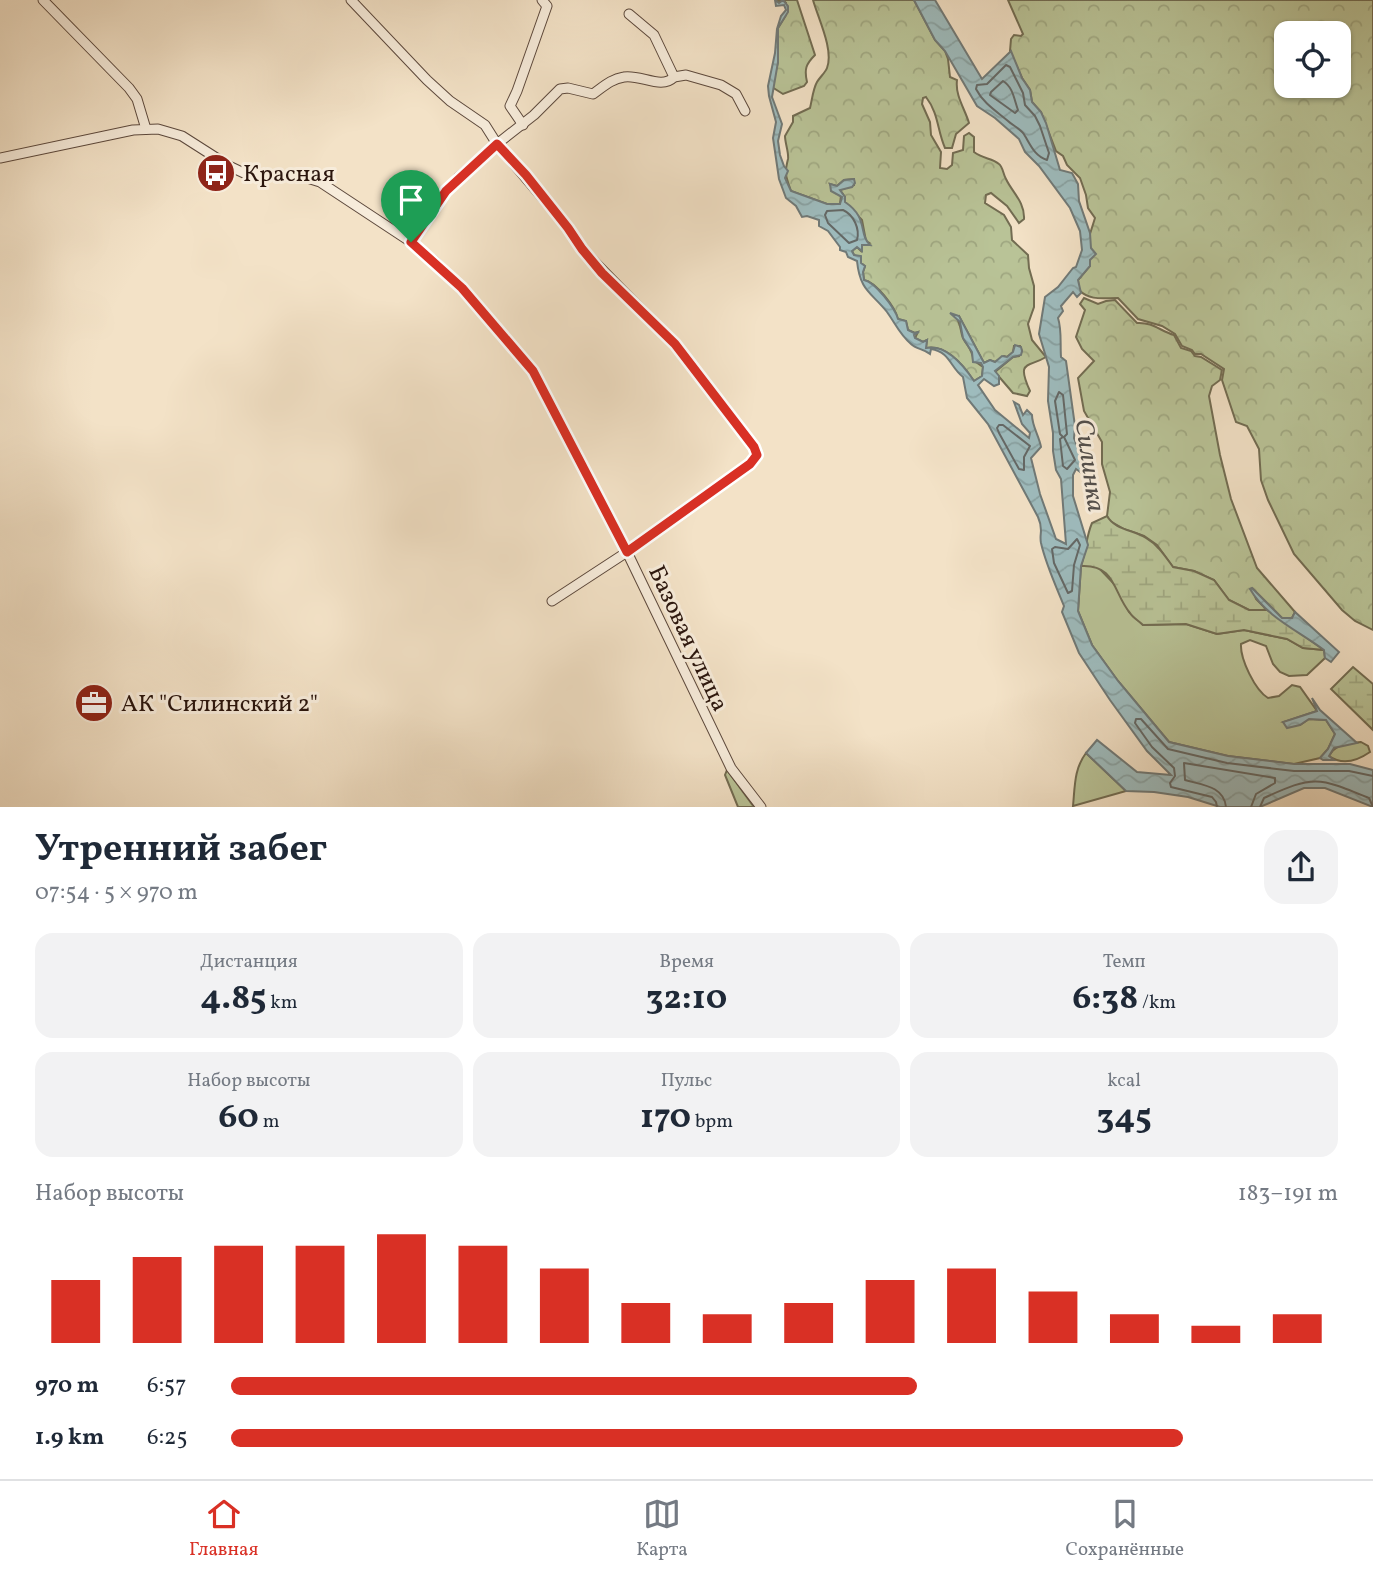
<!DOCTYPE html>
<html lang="ru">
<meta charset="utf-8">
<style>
:root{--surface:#fff;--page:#f2f2f3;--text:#1f2937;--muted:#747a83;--line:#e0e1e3;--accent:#d93025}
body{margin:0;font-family:Vollkorn,serif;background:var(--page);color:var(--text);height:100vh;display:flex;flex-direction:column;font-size:26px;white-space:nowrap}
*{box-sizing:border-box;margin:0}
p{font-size:23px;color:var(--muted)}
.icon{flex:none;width:38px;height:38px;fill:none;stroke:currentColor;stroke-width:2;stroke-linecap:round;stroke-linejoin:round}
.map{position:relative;height:807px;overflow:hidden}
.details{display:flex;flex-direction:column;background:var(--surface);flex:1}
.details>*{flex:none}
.tools{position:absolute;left:1274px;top:21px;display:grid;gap:14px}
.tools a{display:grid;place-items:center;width:77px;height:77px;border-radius:14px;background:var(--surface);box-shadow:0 2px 5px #0004;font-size:35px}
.pin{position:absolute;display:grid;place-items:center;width:60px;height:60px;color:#fff;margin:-72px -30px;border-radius:50% 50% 50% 0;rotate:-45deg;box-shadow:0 0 7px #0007}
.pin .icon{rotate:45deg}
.round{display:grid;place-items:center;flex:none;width:74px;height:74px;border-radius:21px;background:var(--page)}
.head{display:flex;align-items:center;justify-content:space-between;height:119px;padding:0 35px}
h1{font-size:38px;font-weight:700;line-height:52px}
.stats{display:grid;grid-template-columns:repeat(3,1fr);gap:10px;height:119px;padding:7px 35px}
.stats div{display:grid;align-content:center;border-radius:18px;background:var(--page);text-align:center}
.stats b{font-size:35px;font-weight:700}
.stats small{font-size:19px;font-weight:400}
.stats p{font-size:19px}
.chart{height:196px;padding:14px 35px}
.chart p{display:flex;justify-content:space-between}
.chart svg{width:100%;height:126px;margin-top:7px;stroke:var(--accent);stroke-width:6}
ul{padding:0 35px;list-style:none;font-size:23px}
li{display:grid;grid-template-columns:112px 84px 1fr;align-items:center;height:52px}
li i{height:18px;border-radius:9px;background:var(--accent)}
.dock{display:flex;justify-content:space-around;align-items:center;height:98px;border-top:2px solid var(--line);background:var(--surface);font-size:19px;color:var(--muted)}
.dock a{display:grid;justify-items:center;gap:4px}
.dock .on{color:var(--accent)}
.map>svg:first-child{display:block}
</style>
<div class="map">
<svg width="1373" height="807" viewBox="0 0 1373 807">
<defs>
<pattern id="forest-crowns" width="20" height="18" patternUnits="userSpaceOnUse" patternTransform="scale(1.75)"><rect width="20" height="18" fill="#b9c397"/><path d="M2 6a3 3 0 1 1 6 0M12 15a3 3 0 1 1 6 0" fill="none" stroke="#9fa781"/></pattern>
<pattern id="wetland-marsh" width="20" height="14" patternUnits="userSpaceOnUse" patternTransform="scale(1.75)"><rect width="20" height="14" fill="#b9c397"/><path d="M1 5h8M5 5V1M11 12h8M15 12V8" fill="none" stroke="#9fa781"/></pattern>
<pattern id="water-waves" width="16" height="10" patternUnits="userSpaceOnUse" patternTransform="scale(1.75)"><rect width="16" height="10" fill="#9ebcbe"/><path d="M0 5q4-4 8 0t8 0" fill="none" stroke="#88a1a2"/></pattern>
</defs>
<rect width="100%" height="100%" fill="#f3e2c7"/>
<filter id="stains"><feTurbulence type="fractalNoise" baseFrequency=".00286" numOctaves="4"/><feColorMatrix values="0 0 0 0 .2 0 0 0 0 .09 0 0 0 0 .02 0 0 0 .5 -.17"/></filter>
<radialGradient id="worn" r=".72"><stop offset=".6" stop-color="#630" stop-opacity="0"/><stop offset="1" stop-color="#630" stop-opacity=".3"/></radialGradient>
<!-- green -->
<g fill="#b9c397" stroke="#726c52" stroke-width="2">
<path d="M1096,565L1118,588L1129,612L1143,625L1186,624L1217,634L1244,630L1287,639L1303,648L1324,650L1325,658L1307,675L1289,676L1280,672L1273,664L1266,646L1250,640L1241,644C1240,659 1255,690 1268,698L1279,696L1292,685L1300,687L1317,711L1284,722L1300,725L1309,719L1326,720L1335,734L1328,749L1320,758L1294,764L1228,756L1169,742L1118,681L1092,645L1078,611L1081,566Z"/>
<path d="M1361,742L1368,746L1370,752C1357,761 1343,766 1329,756C1336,743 1347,744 1361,742Z"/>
<path d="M1086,753L1126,791L1073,806C1075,786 1074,769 1086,753Z"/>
<path d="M727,770L754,807H738L725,775Z"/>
</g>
<!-- forest -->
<g fill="url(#forest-crowns)" stroke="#726c52" stroke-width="2" fill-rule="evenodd">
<path d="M777,0H797L815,55C806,64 804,69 807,82L804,86L783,94L772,87L778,62V28L786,15V3L783,0L777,2Z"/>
<path d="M813,0H914L935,40L945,51L948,59L950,77L957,80C955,96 965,109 969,123L956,134L952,148H945C937,130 939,114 926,97L923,98L922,104L930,122L931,135L941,152L940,168L947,169L952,165L953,153L963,150L964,136L969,133L974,137V152C983,159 992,158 999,164C1003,167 1003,174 1006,179C1012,192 1025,202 1024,219L1019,223L1007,206L991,193L986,195L985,203L1004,215L1011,227L1012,240L1028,255L1029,268L1034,286V307L1028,324L1032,340L1046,357C1028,368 1016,360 1030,391L1027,396L1013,393L995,372L1013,357L1019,356L1022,351L1020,346H1014L1013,352L1007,357L1004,356L995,362L990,360L984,363L959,316L956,317C961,323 960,331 963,338C967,346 973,350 973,360L983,367L982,376L974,381C964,366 946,344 926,348L927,340L923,342L915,338L918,332L915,333L908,330L906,321L898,319C895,307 876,282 864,280L863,272L865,266L861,263V258L854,255L852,251L857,247L861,251L862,245L869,243L866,241L862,220L845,202V197L840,190L854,185V179L844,180L837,186L830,184L835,193L841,195L840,204H827L791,191C786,176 784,175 788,159C789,153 785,143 785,136L793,122V116L810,108C812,100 813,89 817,82C820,77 825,73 827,68C834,50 818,18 813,0Z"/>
<path d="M1008,0H1373V630L1355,621L1342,610L1294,554L1268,500L1261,480L1259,449L1247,426L1236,422L1222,380L1224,369L1201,354H1195L1192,350L1182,346L1175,334L1162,326L1138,319L1118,298C1103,298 1090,301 1079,290L1078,280L1090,266V234L1095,218L1088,208L1086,195L1080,178L1067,165L1063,156L1056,151L1041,112L1032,102L1030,90L1022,78L1010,51L1011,39L1014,35L1021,36L1023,34ZM1286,33H1339V86H1286Z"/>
<path d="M1084,298L1098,304L1106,301L1115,300L1137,323C1153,322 1160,331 1174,335L1181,348L1191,351L1195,356L1201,357L1222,370L1220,380L1212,386L1209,396L1220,455L1231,499L1257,568L1295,612L1292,618H1282L1252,588L1256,599L1267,610H1249L1229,600L1214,580L1194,571L1173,567L1157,545L1144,536L1124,529L1110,521L1107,516L1110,492L1102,464V442L1084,411L1078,378L1094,361L1082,349L1076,337L1085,310L1080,304Z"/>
</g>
<!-- wetland -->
<g fill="url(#wetland-marsh)" stroke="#726c52" stroke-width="2">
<path d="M1107,516C1115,530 1134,530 1146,538C1158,545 1165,556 1173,567L1194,571L1214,580L1229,600L1249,610H1267L1324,650L1303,648L1287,639L1244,630L1217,634L1186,624L1143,625C1139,621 1133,618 1130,613C1113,593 1116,564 1081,566C1086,551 1086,537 1092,523Z"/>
<path d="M1353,667L1373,684V730L1331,689Z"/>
</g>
<!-- water -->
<g fill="url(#water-waves)" stroke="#707977" stroke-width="2">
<path d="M775,0L779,3L783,0L788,6V12L778,28V62L772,97L782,124L778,141L780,155L784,166L788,171L785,178L791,191L827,204H840L842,197L831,191L830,184L837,186L844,180L854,179L855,183L852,187L840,190L845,197V202C869,218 858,234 870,245H862V251L857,247L852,251L854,255L861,256V263L865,266L863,272L864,280C875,282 895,308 898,319L906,321L908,330L914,333L919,332L914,335L915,338L923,342L927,340L926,348C946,344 964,366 974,381L982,376L983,367L981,363L973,362L972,352L963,338L960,322L950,313L959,316L984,363L990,360L995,362L1002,356L1007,357L1013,352L1015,345L1021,347L1022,351L1021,355L1013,357L995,371L999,376V384L994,386L984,379L978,385L995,410L1029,438L1030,433L1022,424L1014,402L1019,405L1023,415L1027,410L1032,415C1032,426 1039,436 1041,447L1031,458L1040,494L1056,539L1066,544L1061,479L1056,470L1053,451V433L1048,401L1049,367L1039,334L1045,297L1058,287L1073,268L1076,267L1082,250L1080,231L1070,208L1039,166L1025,152L1019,139L995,118L977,106L945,51L935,40L914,0H935L982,79L1011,51L1022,78L1030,90L1032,102L1041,112L1046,123L1060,170L1072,173L1078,184L1079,201L1090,233L1091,248L1096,254L1090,260V266L1078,280L1081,293L1077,297L1073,292L1061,306L1063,311L1058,318C1062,330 1060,344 1061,357L1066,361L1075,426L1074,438L1084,464L1083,474L1076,469L1073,475V496L1088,545L1081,566L1078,611L1092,645L1118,681L1169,742L1228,756L1294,764H1350L1373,770V807L1325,788H1304L1260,807H1220L1188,797L1154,792L1126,791L1086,753L1097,740L1137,772L1171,775L1147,751L1110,700L1079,653L1062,612L1064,606C1056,586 1046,565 1041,543C1039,533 1044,530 1038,517L988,424L967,398L963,377C950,367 950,352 931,349L930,354C924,349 916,349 911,344C900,335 895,323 887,312C871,292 860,291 857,261L848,257L846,252L840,250V247L828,231L819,226V220L807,216L802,217L796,206L786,198L779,179L773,138L776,122L769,96L768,86L775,53L777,29L781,16L786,10L784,5L776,6Z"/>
<path d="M1252,588L1282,618H1292L1295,612L1339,652L1331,662L1325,658L1324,650C1299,631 1266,617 1250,589Z"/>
<path d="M1312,698L1320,710L1357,743L1334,748L1329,756L1334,760H1323L1320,758L1328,749L1335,734L1326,720L1309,719L1300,725L1287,728L1283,722L1317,711Z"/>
</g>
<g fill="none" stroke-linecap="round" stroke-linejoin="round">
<!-- shore -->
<g stroke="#646866" stroke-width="2">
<path d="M1006,65L1010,67L1023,93L1025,105L1035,116L1040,126L1049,153L1047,160C1035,156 1031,146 1025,136C1022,129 1013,126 1008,121C996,111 983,103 976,89L977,85L987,84Z"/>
<path d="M1003,81C1013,87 1014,99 1018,110L1015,113L990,95L991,92Z"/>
<path d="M843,210C854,215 860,229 857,240L849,243L828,223L825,215L827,211Z"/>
<path d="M1059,392L1063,395L1067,434L1064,437L1075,460L1067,469L1063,466L1060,439L1063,437L1060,434L1055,401Z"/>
<path d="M999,425H1003L1030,446L1024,457V470L1019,469L999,433L997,428Z"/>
<path d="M1077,539L1080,545L1074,565L1072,591L1068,593L1054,563L1052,549L1055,547L1068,549Z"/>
<path d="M1217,807L1216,802L1212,797L1171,787L1170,783L1175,776L1174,768L1152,747L1135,723L1136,719H1141L1168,749L1227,763L1294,771H1349L1373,776"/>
<path d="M1226,807C1224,786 1202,785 1185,780L1184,763L1275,778V783L1256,794L1251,807"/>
<path d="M1260,807L1264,798C1314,775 1318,777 1369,798L1373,807"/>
</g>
<defs>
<g id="minor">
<path d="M43,0L129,88L137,99L146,129"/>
<path d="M351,0L427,80L450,101L485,125L497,144L568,228L582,249L675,344L754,448L757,455L750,464L627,552L552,601"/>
<path d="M629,14L654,35L674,77L686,75L721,85L736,94L745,111"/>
<path d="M523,125L510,106L517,91L547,6L542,0"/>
<path d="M0,158L133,130L158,129L182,136L229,166L248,175L304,177L320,182L411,242L434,261L462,288L533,371L627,552L731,768L761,807"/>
<path d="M411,242L432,208L458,178L497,144L534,115L560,89L568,88L593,94C603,87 611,79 624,77C640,74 662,90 674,77"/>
</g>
</defs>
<!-- minor casing -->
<use href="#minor" stroke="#5c483c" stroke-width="11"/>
<!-- minor -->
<use href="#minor" stroke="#f7ecdb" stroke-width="9"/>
</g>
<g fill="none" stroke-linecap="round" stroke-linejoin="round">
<defs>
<path id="route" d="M497,144L526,175L568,228L582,249L602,273L675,344L754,447L757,455L750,464L627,552L533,371L462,288L411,242L446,191Z"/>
</defs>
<!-- route casing -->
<use href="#route" stroke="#fff" stroke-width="14"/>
<!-- route -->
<use href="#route" stroke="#d93025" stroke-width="9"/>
</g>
<!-- icons -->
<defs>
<symbol id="bus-disc" viewBox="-11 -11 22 22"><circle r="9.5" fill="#8f2418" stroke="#f7ecdb"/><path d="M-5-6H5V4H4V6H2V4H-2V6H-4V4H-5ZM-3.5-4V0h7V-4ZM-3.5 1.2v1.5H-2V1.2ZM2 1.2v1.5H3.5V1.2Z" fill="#fff"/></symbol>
<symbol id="office-disc" viewBox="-11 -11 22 22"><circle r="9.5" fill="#8f2418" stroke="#f7ecdb"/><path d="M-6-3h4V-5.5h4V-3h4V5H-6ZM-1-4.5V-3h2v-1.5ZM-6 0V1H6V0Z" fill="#fff"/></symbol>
</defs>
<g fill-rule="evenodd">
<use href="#bus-disc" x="194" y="151" width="44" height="44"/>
<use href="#office-disc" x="72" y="681" width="44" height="44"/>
</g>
<g text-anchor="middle" stroke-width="6" stroke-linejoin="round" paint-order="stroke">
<!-- poi labels -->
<g font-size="24" fill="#2a150d" stroke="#f7ecdb" text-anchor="start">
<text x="243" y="181">Красная</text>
<text x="121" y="711">АК "Силинский 2"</text>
</g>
<!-- street labels -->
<g font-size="24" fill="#2a150d" stroke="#f7ecdb">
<text transform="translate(689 638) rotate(65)" y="8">Базовая улица</text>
</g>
<!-- water labels -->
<g font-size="26" font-style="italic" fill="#534f4b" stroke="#f7ecdb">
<text transform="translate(1091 465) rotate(82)" y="9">Силинка</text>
</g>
</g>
<rect width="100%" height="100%" filter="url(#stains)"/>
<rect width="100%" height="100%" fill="url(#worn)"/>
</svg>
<div class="tools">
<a><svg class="icon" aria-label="locate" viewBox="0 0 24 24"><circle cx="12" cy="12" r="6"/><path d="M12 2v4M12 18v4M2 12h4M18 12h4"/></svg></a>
</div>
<div class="pin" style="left:411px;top:242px;background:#1e9e55"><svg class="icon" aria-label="arrive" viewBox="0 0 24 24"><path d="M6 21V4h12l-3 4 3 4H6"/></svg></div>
</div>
<section class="details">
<div class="head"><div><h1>Утренний забег</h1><p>07:54 · 5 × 970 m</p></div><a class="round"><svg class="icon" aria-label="share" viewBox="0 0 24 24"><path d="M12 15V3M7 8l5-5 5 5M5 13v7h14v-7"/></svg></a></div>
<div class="stats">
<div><p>Дистанция</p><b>4.85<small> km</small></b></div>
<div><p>Время</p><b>32:10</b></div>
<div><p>Темп</p><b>6:38<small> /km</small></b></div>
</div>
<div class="stats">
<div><p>Набор высоты</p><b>60<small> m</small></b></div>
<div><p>Пульс</p><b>170<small> bpm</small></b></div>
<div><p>kcal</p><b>345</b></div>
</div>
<div class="chart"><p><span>Набор высоты</span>183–191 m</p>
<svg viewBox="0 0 160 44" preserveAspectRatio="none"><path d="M5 44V22M15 44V14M25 44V10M35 44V10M45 44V6M55 44V10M65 44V18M75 44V30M85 44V34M95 44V30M105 44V22M115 44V18M125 44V26M135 44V34M145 44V38M155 44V34"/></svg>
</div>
<ul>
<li><b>970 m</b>6:57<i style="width:62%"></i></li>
<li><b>1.9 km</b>6:25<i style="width:86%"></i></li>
</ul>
</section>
<nav class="dock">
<a class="on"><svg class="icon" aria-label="home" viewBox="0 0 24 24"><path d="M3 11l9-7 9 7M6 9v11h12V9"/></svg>Главная</a>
<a><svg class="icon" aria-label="map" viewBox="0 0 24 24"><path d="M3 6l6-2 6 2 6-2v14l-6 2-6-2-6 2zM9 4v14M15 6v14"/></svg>Карта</a>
<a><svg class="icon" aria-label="saved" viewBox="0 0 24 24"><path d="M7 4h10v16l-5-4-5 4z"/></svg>Сохранённые</a>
</nav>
